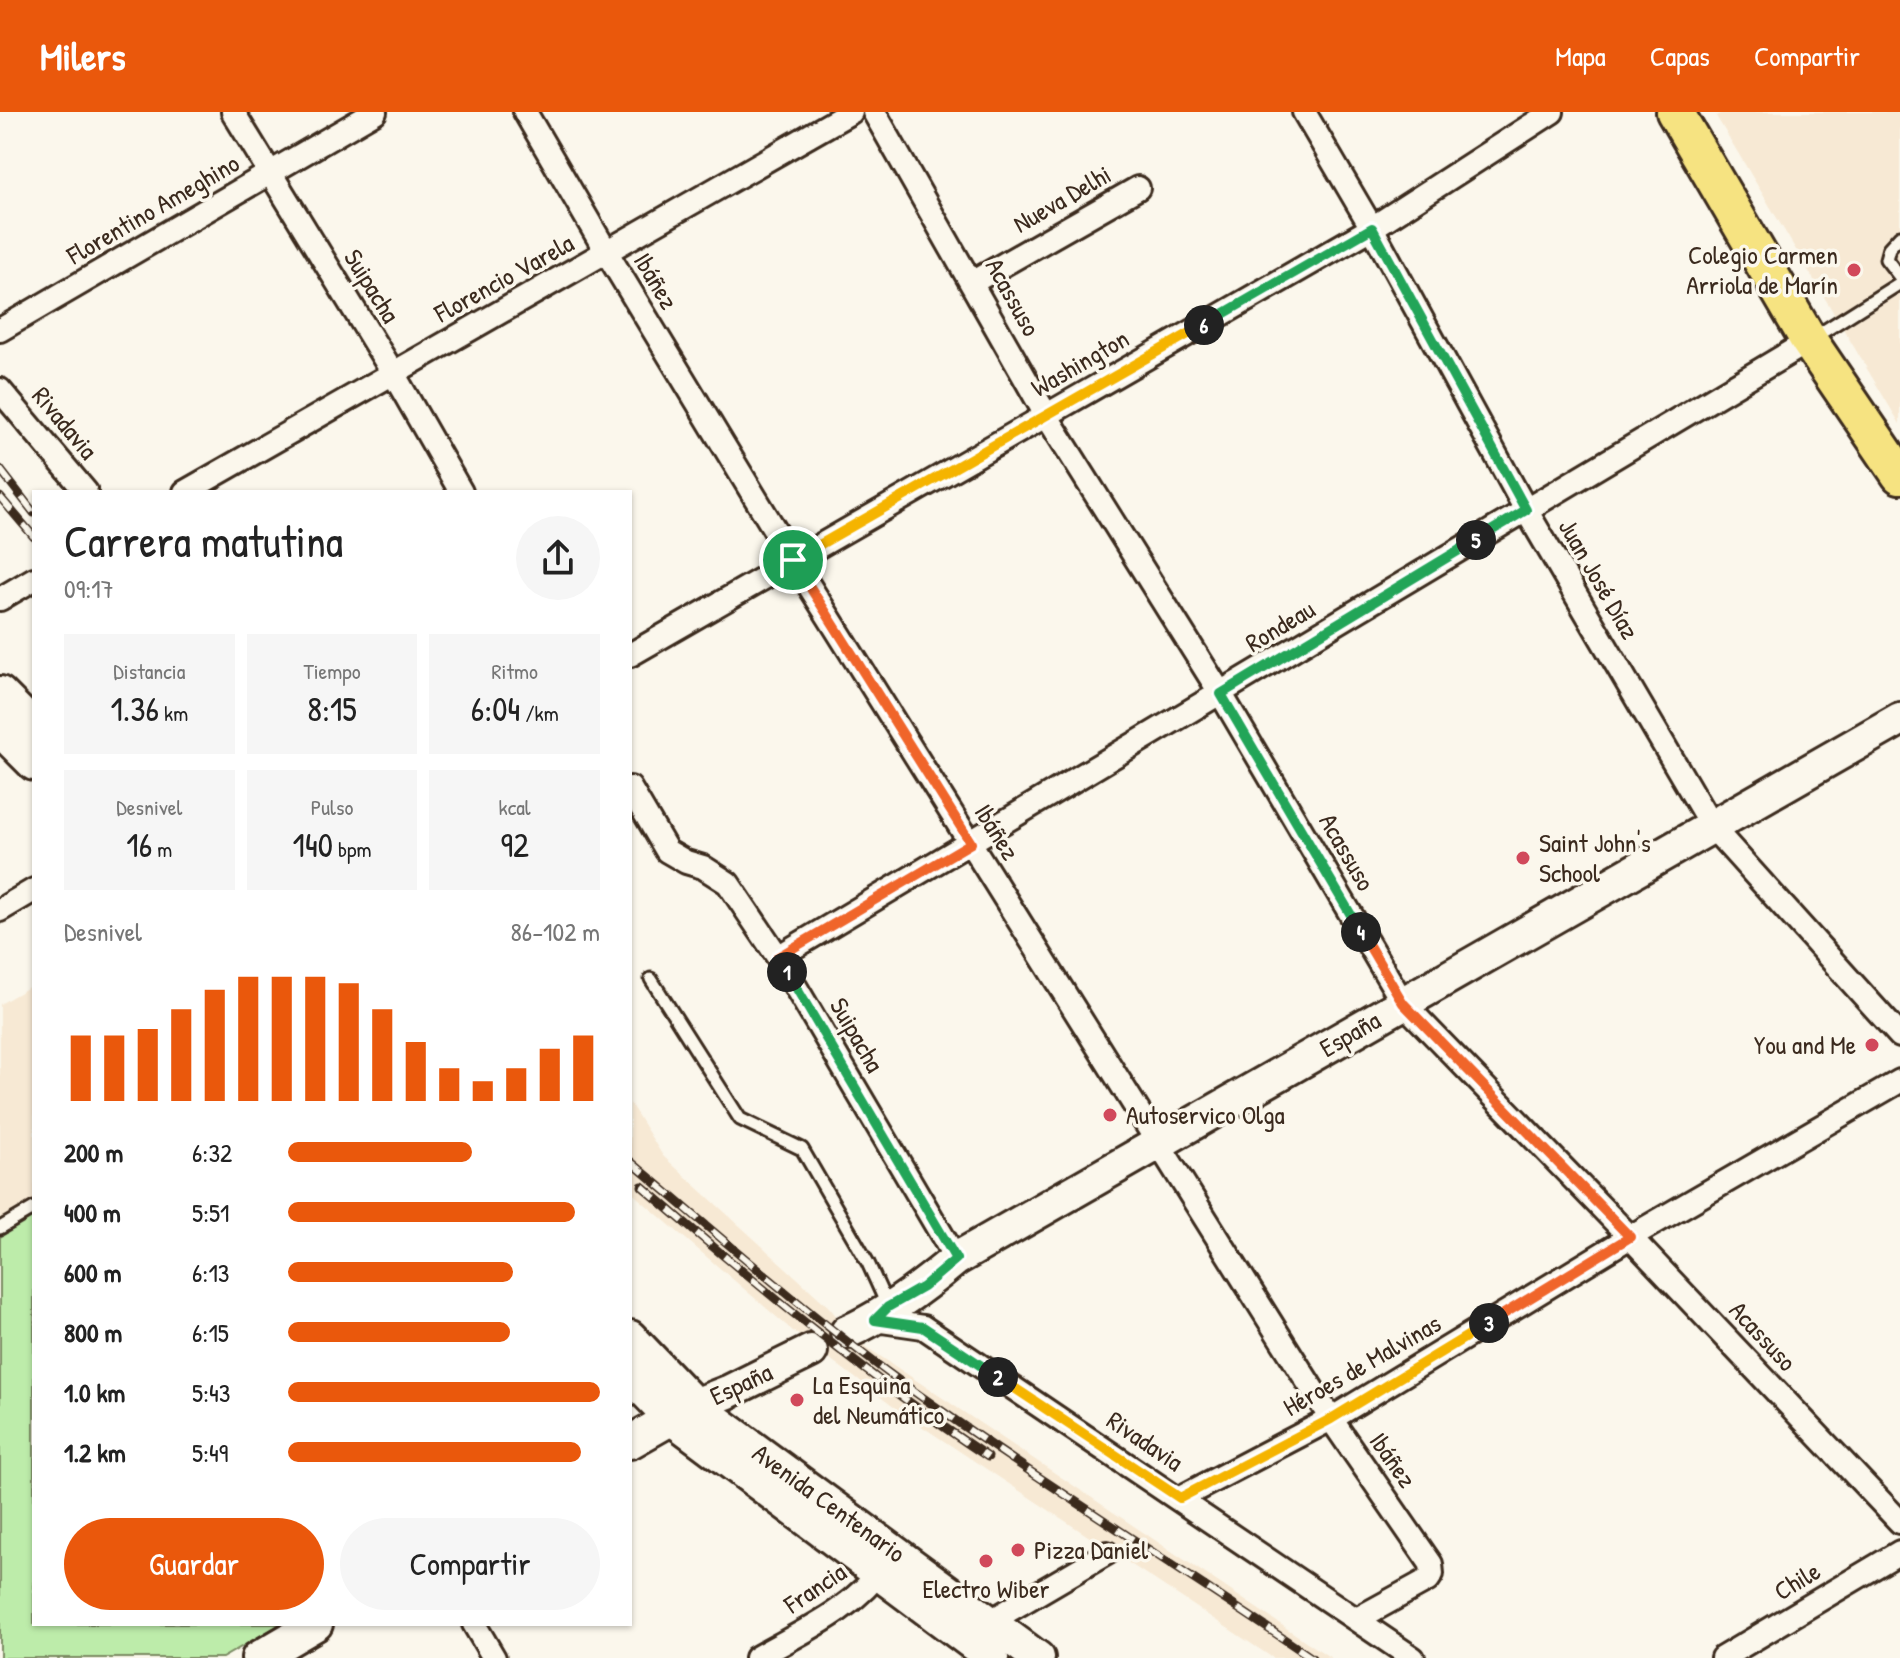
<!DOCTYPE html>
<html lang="es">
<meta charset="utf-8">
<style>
:root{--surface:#fff;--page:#f6f6f6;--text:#222;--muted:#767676;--accent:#ea580c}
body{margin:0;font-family:"Patrick Hand",sans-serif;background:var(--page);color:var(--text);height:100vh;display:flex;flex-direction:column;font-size:30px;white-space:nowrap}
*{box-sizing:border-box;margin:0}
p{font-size:26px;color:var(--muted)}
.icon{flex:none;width:44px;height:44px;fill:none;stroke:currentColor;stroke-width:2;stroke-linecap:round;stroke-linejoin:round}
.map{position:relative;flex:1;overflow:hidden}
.side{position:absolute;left:32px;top:378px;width:600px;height:1136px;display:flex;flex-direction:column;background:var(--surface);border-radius:0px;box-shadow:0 2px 6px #0004}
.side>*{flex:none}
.pin{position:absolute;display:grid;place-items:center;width:68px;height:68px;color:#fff;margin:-34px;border:4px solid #fff;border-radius:50%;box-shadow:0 2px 8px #0007}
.km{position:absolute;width:40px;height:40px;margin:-20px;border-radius:50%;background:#222;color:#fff;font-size:22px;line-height:40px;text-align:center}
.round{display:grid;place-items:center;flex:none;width:84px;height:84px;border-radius:42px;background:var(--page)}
.summary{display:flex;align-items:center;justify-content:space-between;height:136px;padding:0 32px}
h1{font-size:44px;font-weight:600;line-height:60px}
.metrics{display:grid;grid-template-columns:repeat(3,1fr);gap:12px;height:136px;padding:8px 32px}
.metrics div{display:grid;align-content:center;border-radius:0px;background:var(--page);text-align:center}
.metrics b{font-size:34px;font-weight:600}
.metrics small{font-size:22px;font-weight:400}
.metrics p{font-size:22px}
.chart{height:224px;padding:16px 32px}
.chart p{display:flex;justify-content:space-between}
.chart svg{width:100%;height:144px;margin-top:8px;stroke:var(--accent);stroke-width:6}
.cta{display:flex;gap:16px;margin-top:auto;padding:16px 32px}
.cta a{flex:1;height:92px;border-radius:48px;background:var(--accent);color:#fff;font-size:32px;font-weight:600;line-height:92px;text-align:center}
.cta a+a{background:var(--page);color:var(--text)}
ul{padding:0 32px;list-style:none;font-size:26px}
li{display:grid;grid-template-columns:128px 96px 1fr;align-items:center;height:60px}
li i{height:20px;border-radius:10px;background:var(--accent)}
header{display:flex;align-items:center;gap:48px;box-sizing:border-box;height:112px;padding:0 40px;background:var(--accent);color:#fff}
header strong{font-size:38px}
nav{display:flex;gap:44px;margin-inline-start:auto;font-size:28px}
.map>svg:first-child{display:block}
</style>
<header>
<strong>Milers</strong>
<nav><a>Mapa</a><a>Capas</a><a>Compartir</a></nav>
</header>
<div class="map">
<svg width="1900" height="1546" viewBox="0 0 1900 1546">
<rect width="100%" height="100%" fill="#fbf7ec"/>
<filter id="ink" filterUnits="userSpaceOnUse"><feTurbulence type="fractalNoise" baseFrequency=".0125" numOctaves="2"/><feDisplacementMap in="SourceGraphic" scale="16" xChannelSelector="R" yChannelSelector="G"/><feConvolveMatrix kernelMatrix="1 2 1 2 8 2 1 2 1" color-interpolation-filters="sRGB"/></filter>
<g filter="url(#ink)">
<!-- built -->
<g fill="#f7e9d4">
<path d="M1723,0H1900V312L1716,4Z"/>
<path d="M34,872V1512H281L222,1546H0V892Z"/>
<path d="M630,991L663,1044L830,1196L853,1226L1331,1546H1273L903,1302L793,1219L630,1079Z"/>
</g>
<!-- green -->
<path fill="#bdecaa" stroke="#7c8b64" stroke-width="2" d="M34,1105V1512H281L222,1546H0V1125Z"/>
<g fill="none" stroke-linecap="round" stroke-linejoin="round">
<defs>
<g id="lane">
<path d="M1900,124L1889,136L1886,147L1900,165"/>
<path d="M1813,226L1900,171"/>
<path d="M651,867L740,1007L802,1037L868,1151L888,1195"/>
<path d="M0,1116L34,1096"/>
</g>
<g id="street">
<path d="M233,0L393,261L461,380"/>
<path d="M525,0L607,141L793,448L1331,1307L1431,1452L1432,1462L1428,1468L1357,1507"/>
<path d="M874,0L1046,303L1221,582L1403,891L1630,1125L1900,1410"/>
<path d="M1304,0L1372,116L1526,398L1712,715L1900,924"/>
<path d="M973,170L1138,76"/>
<path d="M0,218L375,0"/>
<path d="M0,278L86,380"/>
<path d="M185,380L851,0"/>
<path d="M0,487L34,467"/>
<path d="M630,543L1372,116L1552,0"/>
<path d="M630,676L667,739L686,750L703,755L728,771L778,845L956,1147"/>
<path d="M0,798L34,778"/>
<path d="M778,845L1809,229"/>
<path d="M875,1208L923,1215L1413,1546"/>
<path d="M1180,1386L1331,1307L1630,1125L1900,969"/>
<path d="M989,1510L1107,1441"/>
<path d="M474,1512L494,1546"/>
<path d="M756,1546C805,1518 852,1499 886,1452"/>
<path d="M1722,1546L1900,1440"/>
</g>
<g id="secondary">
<path d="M0,581L34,615"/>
<path d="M0,618L34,652"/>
<path d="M847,1220C886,1203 924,1174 956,1147L1900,607"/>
<path d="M630,1225L695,1293L1038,1546"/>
<path d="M630,1264L671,1306L992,1546"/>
<path d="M630,1330L695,1293L728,1280L811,1239"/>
<path d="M258,1546L316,1512"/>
</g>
<path id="primary" d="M1675,0L1809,229L1900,363"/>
</defs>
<!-- lane casing -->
<use href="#lane" stroke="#3b2a1e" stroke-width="17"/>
<!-- street casing -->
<use href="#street" stroke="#3b2a1e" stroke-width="28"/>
<!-- secondary casing -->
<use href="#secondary" stroke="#3b2a1e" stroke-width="38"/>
<!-- primary casing -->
<use href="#primary" stroke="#3b2a1e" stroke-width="42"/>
<!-- lane -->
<use href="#lane" stroke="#fbf7ec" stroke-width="11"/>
<!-- street -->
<use href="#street" stroke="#fbf7ec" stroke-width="22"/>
<!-- secondary -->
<use href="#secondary" stroke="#fbf7ec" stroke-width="32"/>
<!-- primary -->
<use href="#primary" stroke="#f6e381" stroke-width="36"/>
<defs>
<g id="rail">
<path d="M0,357L34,401"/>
<path d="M0,385L34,425"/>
<path d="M630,1049C718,1123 805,1200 898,1268C1033,1365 1174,1452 1312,1546"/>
<path d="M642,1074C753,1170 866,1264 988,1345"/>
</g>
</defs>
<!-- rail casing -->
<use href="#rail" stroke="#3b2a1e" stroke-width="9"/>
<!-- rail -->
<use href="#rail" stroke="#fbf7ec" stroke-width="6" stroke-dasharray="18" stroke-linecap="butt"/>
</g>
</g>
<g fill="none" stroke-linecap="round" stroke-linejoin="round" filter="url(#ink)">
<defs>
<path id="split-1" d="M787,860L778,845L971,731L793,448"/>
<path id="split-2" d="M787,860L956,1147L923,1175L888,1195L875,1208L923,1215L998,1265"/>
<path id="split-3" d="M998,1265L1180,1386L1331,1307L1489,1211"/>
<path id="split-4" d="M1361,820L1403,891L1630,1125L1489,1211"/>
<path id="split-5" d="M1361,820L1221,582L1476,428"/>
<path id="split-6" d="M1204,213L1372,116L1526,398L1476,428"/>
<path id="split-7" d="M793,448L1204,213"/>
</defs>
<!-- split-1 casing -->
<use href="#split-1" stroke="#fff" stroke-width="16"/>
<!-- split-2 casing -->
<use href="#split-2" stroke="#fff" stroke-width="16"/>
<!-- split-3 casing -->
<use href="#split-3" stroke="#fff" stroke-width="16"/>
<!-- split-4 casing -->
<use href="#split-4" stroke="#fff" stroke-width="16"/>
<!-- split-5 casing -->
<use href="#split-5" stroke="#fff" stroke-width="16"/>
<!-- split-6 casing -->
<use href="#split-6" stroke="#fff" stroke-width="16"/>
<!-- split-7 casing -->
<use href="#split-7" stroke="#fff" stroke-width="16"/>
<!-- split-1 -->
<use href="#split-1" stroke="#f0652b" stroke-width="10"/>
<!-- split-2 -->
<use href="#split-2" stroke="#22a559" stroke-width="10"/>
<!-- split-3 -->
<use href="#split-3" stroke="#f5b400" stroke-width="10"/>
<!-- split-4 -->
<use href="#split-4" stroke="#f0652b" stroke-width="10"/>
<!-- split-5 -->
<use href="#split-5" stroke="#22a559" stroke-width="10"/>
<!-- split-6 -->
<use href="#split-6" stroke="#22a559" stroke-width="10"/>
<!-- split-7 -->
<use href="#split-7" stroke="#f5b400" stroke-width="10"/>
</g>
<!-- markers -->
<g fill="#d1495b" stroke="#fbf7ec" stroke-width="3">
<circle cx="1854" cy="158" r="8"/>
<circle cx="1523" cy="746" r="8"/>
<circle cx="1872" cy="933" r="8"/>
<circle cx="1110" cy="1003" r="8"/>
<circle cx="797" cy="1288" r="8"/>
<circle cx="1018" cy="1438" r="8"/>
<circle cx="986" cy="1449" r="8"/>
</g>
<g text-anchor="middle" stroke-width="7" stroke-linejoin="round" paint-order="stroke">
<!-- street labels -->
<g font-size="26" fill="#3b2a1e" stroke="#fbf7ec">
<text transform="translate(1062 87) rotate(-30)" y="9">Nueva Delhi</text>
<text transform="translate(153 97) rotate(-30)" y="9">Florentino Ameghino</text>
<text transform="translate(504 166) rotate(-29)" y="9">Florencio Varela</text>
<text transform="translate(656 169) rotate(59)" y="9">Ibáñez</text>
<text transform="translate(372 174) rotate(58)" y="9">Suipacha</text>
<text transform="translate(1013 185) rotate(61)" y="9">Acassuso</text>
<text transform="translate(1080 251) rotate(-30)" y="9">Washington</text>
<text transform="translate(65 311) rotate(50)" y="9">Rivadavia</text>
<text transform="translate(1599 467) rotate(60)" y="9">Juan José Díaz</text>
<text transform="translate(1280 514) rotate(-31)" y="9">Rondeau</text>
<text transform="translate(997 720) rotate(58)" y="9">Ibáñez</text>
<text transform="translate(1347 740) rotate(60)" y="9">Acassuso</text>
<text transform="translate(1350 922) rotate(-30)" y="9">España</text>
<text transform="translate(857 923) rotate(60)" y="9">Suipacha</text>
<text transform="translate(1763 1224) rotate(47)" y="9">Acassuso</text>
<text transform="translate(1362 1253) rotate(-30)" y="9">Héroes de Malvinas</text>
<text transform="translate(741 1272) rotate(-25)" y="9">España</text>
<text transform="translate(1145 1329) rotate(34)" y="9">Rivadavia</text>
<text transform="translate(1393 1348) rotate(55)" y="9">Ibáñez</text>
<text transform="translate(829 1391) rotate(36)" y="9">Avenida Centenario</text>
<text transform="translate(1797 1469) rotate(-31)" y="9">Chile</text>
<text transform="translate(815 1476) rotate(-34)" y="9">Francia</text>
</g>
<!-- poi labels -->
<g font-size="26" fill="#3b2a1e" stroke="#fbf7ec" text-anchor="start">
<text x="1838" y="152" text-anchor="end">Colegio Carmen<tspan x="1838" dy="30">Arriola de Marín</tspan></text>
<text x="1539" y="740">Saint John's<tspan x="1539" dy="30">School</tspan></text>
<text x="1856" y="942" text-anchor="end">You and Me</text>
<text x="1126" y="1012">Autoservico Olga</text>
<text x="813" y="1282">La Esquina<tspan x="813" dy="30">del Neumático</tspan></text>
<text x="1034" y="1447">Pizza Daniel</text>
<text x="986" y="1486" text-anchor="middle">Electro Wiber</text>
</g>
</g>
</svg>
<div class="pin" style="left:793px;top:448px;background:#1e9e55"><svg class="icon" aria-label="arrive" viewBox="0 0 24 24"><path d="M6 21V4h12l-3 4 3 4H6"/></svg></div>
<b class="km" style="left:787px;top:860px">1</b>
<b class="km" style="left:998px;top:1265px">2</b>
<b class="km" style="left:1489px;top:1211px">3</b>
<b class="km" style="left:1361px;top:820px">4</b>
<b class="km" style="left:1476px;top:428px">5</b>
<b class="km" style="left:1204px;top:213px">6</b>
<section class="side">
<div class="summary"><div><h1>Carrera matutina</h1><p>09:17</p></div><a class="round"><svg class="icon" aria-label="share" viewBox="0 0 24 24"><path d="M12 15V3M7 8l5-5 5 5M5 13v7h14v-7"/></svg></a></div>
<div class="metrics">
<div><p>Distancia</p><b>1.36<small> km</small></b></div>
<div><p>Tiempo</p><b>8:15</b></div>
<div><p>Ritmo</p><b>6:04<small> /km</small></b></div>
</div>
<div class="metrics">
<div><p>Desnivel</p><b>16<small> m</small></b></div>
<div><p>Pulso</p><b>140<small> bpm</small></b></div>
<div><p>kcal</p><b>92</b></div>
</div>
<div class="chart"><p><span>Desnivel</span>86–102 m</p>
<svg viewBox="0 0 160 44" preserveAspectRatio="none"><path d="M5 44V24M15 44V24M25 44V22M35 44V16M45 44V10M55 44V6M65 44V6M75 44V6M85 44V8M95 44V16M105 44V26M115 44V34M125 44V38M135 44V34M145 44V28M155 44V24"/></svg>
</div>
<ul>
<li><b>200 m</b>6:32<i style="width:59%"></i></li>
<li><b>400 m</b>5:51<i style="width:92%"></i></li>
<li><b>600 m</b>6:13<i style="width:72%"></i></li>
<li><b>800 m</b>6:15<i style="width:71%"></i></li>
<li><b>1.0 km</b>5:43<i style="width:100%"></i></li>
<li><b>1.2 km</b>5:49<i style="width:94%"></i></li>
</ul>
<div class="cta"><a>Guardar</a><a>Compartir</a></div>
</section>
</div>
